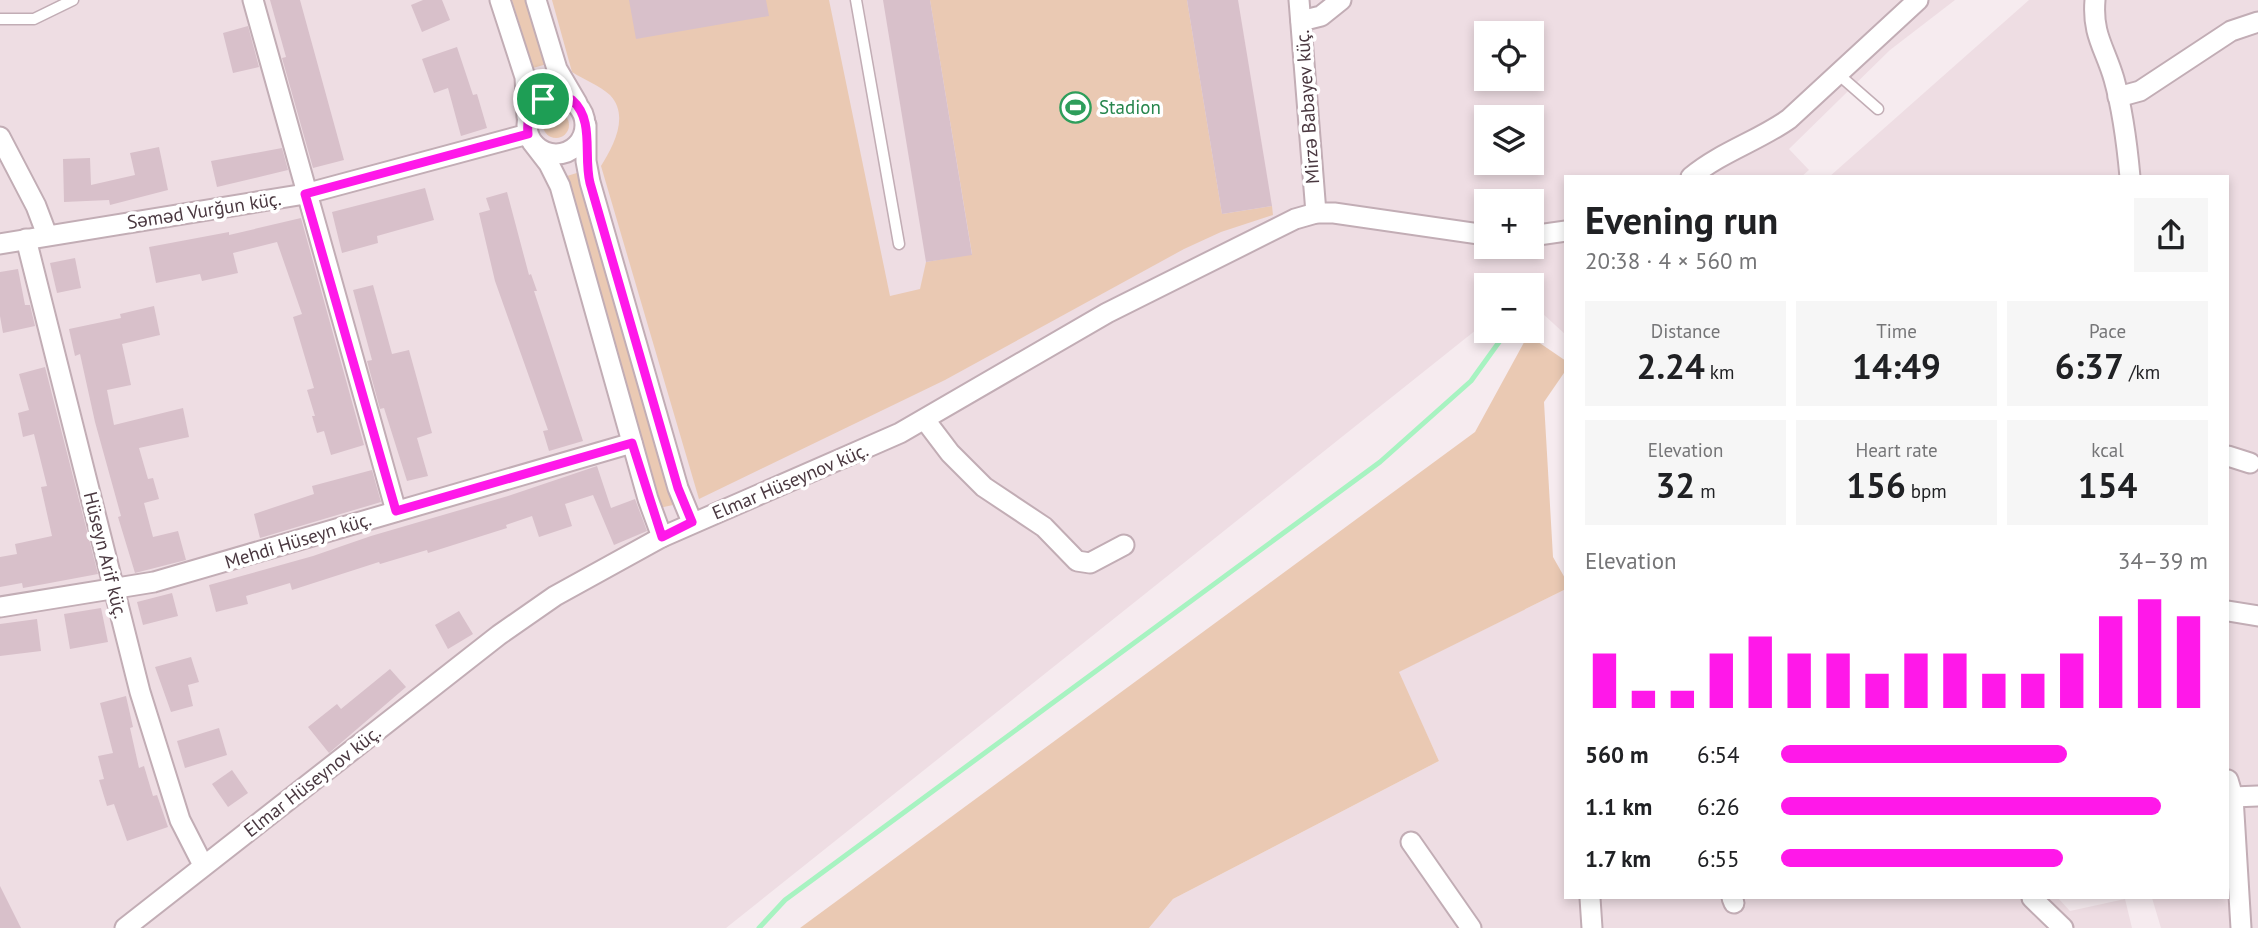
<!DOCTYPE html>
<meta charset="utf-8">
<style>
:root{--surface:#fff;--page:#f6f6f6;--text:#202124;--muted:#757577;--accent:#ff18e9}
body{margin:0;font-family:"PT Sans",sans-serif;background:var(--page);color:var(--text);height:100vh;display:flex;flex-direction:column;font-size:26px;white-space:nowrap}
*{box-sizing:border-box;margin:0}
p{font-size:23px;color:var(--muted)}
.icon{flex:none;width:38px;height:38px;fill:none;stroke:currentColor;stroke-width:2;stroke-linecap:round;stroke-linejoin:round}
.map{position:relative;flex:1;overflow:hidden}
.sheet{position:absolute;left:1564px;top:175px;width:665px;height:724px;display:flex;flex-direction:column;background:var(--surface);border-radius:0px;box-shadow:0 4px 10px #0003}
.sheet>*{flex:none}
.fabs{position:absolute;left:1474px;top:21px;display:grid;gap:14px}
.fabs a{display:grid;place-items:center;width:70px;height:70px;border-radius:0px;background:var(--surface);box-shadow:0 4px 10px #0003;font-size:35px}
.pin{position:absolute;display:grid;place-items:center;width:60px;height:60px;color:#fff;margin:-30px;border:4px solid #fff;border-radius:50%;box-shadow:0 2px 7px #0007}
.round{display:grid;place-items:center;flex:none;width:74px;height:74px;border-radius:0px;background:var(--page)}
.headline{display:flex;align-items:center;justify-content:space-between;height:119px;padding:0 21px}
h1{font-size:38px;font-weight:600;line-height:52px}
.metrics{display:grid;grid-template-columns:repeat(3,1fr);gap:10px;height:119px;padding:7px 21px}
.metrics div{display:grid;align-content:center;border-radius:0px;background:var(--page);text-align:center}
.metrics b{font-size:35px;font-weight:600}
.metrics small{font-size:19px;font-weight:400}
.metrics p{font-size:19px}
.chart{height:196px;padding:14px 21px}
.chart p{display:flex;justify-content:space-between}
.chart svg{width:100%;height:126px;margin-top:7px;stroke:var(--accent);stroke-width:6}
ul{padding:0 21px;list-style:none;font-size:23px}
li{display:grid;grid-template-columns:112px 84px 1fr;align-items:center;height:52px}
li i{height:18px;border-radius:9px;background:var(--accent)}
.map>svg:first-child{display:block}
</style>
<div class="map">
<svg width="2258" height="928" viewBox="0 0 2258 928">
<rect width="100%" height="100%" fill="#f6ebef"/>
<!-- residential -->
<g fill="#eedde3" fill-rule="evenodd">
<path d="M0,0H1955L1890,50L1789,149L1809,170L1801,177H1566V335L1531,303V285H1486V322L726,928H0ZM1486,33H1531V79H1486ZM1486,117H1531V163H1486ZM1486,201H1531V247H1486Z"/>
<path d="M2029,0H2258V928H2161L2152,898H2228V177H1829Z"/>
<path d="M1566,589V898H2058L2070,911L2125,899L2132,928H1149L1173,899L1439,761L1398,672Z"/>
</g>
<!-- green -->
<g fill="#eac9b3">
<path d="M512,0H527L547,64L533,68Z"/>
<path d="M552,0H829L890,296L920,289L926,262L972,254L930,0H1187L1222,214L1272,206L1273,215L1221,232L1184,249L945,380L699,499L601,166C613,147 630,116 610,95C600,86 583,79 572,72Z"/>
<circle cx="556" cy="125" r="13"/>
<path d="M580,172L673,505L659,508L567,176Z"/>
<path d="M1528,335L1566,361V370L1544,402L1553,557L1566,580V589L1399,672L1439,761L1173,899L1149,928H800L1475,432Z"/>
</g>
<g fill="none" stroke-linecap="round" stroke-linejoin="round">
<!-- stream -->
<path stroke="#a7f3c1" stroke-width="5" d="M759,928L785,900L1380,462L1471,381L1507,331"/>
</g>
<!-- building -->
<g fill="#d8c0ca">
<path d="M270,0H300L344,160L313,168L282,58L286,57Z"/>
<path d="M423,0H442L450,20L422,32L411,5Z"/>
<path d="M629,0H766L769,16L636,39Z"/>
<path d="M883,0H930L972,255L926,262Z"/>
<path d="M1187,0H1238L1272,206L1222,214Z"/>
<path d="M248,26L259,67L233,73L223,33Z"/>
<path d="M457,47L473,95L477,94L487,128L461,136L448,88L434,93L422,59Z"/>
<path d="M159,147L168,190L110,205L109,200L64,202L63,159L90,158L91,185L135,175L130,153Z"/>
<path d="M282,148L288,170L217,187L211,161Z"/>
<path d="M425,188L434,220L377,236L378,243L342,253L332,212Z"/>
<path d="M507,192L529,275L531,274L537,291H534L583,441L549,451L543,431L548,430L495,281L479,213L490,210L486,198Z"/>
<path d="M301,218L364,445L331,455L324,431L317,433L312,416H315L307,390L314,388L293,317L302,314L277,242L233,253L238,273L202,281L200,274L156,283L149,247L229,232V235Z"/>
<path d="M75,258L81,288L57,293L50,263Z"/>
<path d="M18,269L25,305H30L35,326L3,333L0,316V272Z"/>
<path d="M373,285L392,354L409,350L432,433L417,438L428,476L407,481L384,408L380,409L367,361L372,360L353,290Z"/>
<path d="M154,306L160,335L122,344L131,385L107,390L114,425L183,408L189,437L139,448L148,479L153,478L159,499L144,503L153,537L178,531L186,560L135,573L118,517L121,516L95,422L80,354L75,356L69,329L121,318L120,314Z"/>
<path d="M45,367L98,574L23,588L22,583L0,587V557L17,554L15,544L52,536L41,487L47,486L34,434L23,437L18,413L29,410L19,374Z"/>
<path d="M597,466L611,508L635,499L647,531L614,545L593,495L565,504L572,526L539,537L532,516L506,525L507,528L428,553L427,550L380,564L379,562L292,590L290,583L246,596L248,604L216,612L209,585L313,556L371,536L508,496Z"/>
<path d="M372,470L381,502L260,538L254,514L314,494L312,486Z"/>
<path d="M172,593L178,616L143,625L137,602Z"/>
<path d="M101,608L108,642L70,649L64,614Z"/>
<path d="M459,611L473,634L448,649L435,625Z"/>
<path d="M37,619L41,651L0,656V624Z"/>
<path d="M191,657L199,682L188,685L193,706L171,712L155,667Z"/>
<path d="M390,669L406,687L329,753L308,727L337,704L341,709Z"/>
<path d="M126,696L133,727L130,728L139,768L144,766L153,796L157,795L168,827L127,841L114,804L107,806L99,780L104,779L98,756L113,753L100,703Z"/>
<path d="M219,728L227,755L185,768L177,741Z"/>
<path d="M232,770L248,793L228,807L212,784Z"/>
<path d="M0,886L21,928H0Z"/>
</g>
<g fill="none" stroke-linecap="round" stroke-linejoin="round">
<defs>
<g id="lane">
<path d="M856,0L899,244"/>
<path d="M0,19H34L73,0"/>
<path d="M1838,74L1878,109"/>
</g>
<g id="street">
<path d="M253,0L396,511"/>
<path d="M500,0L525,77L527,117"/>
<path d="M536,0L557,69L577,103"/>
<path d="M1299,0L1316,213"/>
<path d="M2095,0C2092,35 2105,48 2114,79C2123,111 2127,144 2130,177"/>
<path d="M1301,21L1321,16L1341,0"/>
<circle cx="556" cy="125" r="29"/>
<path d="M2118,97L2140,91L2231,31L2258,22"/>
<path d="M586,125V161L590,182L678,488L692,522"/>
<path d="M0,137L36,206L47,235"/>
<path d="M532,142L549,164L560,186L648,499L662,537"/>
<path d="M1691,177C1721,152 1758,141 1789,119L1918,0"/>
<path d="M1531,236L1566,231"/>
<path d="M26,239L140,692L180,820L203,865"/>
<path d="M0,244L305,194L528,134"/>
<path d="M925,420L950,453L984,487L1044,527L1077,561L1090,563L1124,545"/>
<path d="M2228,456L2250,463"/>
<path d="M0,607L154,582L632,443"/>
<path d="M2228,611L2258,616"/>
<path d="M2228,780L2233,797L2241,928"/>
<path d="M2233,797L2258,796"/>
<path d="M1411,842L1471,928"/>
<path d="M1590,898L1592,928"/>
<path d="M1732,898L1734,903"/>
<path d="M2032,898L2063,928"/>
<path d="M125,928L499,635L555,596L662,537L900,433L1107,313L1295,219L1316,213H1334L1486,235"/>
</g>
</defs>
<!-- lane casing -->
<use href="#lane" stroke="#c2adb5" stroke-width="13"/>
<!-- street casing -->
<use href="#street" stroke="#c2adb5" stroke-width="23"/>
<!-- lane -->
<use href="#lane" stroke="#fff" stroke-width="10"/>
<!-- street -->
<use href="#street" stroke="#fff" stroke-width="19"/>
</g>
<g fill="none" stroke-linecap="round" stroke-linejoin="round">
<defs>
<path id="route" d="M552,96L572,100C595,120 583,155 590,183L678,488L692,522L662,537L632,443L396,511L305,194L528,134C526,114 533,101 552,96Z"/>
</defs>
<!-- route casing -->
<use href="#route" stroke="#fff" stroke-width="14"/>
<!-- route -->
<use href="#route" stroke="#ff18e9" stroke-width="9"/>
</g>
<!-- icons -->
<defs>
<symbol id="stadium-ring" viewBox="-11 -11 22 22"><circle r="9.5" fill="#fff" stroke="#2e9e5b" stroke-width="1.5"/><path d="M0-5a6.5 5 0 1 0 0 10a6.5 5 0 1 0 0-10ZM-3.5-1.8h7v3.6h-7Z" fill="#2e9e5b"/></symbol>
</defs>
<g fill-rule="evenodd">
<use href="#stadium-ring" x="1058" y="90" width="35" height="35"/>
</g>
<g text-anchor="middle" stroke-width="7" stroke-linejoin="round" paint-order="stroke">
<!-- leisure labels -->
<g font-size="19" fill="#27864d" stroke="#fff" text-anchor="start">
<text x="1099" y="114">Stadion</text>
</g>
<!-- street labels -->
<g font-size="19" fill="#4a3840" stroke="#fff">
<text transform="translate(1307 107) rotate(-94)" y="7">Mirzə Babayev küç.</text>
<text transform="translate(204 210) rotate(-9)" y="7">Səməd Vurğun küç.</text>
<text transform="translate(790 481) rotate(-23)" y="7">Elmar Hüseynov küç.</text>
<text transform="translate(298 540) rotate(-17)" y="7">Mehdi Hüseyn küç.</text>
<text transform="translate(106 555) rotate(76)" y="7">Hüseyn Arif küç.</text>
<text transform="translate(312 781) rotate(-38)" y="7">Elmar Hüseynov küç.</text>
</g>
</g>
</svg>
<div class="fabs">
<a><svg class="icon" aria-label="locate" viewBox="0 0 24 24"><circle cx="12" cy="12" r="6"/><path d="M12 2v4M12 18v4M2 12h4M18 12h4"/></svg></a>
<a><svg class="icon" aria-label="layers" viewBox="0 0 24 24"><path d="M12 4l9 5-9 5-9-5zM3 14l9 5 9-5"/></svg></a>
<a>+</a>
<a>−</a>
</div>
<div class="pin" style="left:543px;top:99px;background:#1e9e55"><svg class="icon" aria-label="arrive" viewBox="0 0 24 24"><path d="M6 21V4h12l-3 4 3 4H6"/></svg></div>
<section class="sheet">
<div class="headline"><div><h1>Evening run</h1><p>20:38 · 4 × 560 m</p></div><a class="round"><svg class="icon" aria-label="share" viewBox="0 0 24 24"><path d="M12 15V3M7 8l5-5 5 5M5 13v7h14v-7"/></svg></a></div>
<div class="metrics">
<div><p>Distance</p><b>2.24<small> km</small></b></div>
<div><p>Time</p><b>14:49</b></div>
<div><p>Pace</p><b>6:37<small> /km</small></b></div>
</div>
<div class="metrics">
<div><p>Elevation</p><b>32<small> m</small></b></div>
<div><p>Heart rate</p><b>156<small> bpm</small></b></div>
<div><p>kcal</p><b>154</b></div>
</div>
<div class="chart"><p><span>Elevation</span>34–39 m</p>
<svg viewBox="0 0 160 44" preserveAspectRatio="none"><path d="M5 44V25M15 44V38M25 44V38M35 44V25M45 44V19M55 44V25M65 44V25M75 44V32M85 44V25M95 44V25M105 44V32M115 44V32M125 44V25M135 44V12M145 44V6M155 44V12"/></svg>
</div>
<ul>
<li><b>560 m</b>6:54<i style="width:67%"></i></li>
<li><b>1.1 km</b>6:26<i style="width:89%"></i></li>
<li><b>1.7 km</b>6:55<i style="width:66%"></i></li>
</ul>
</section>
</div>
